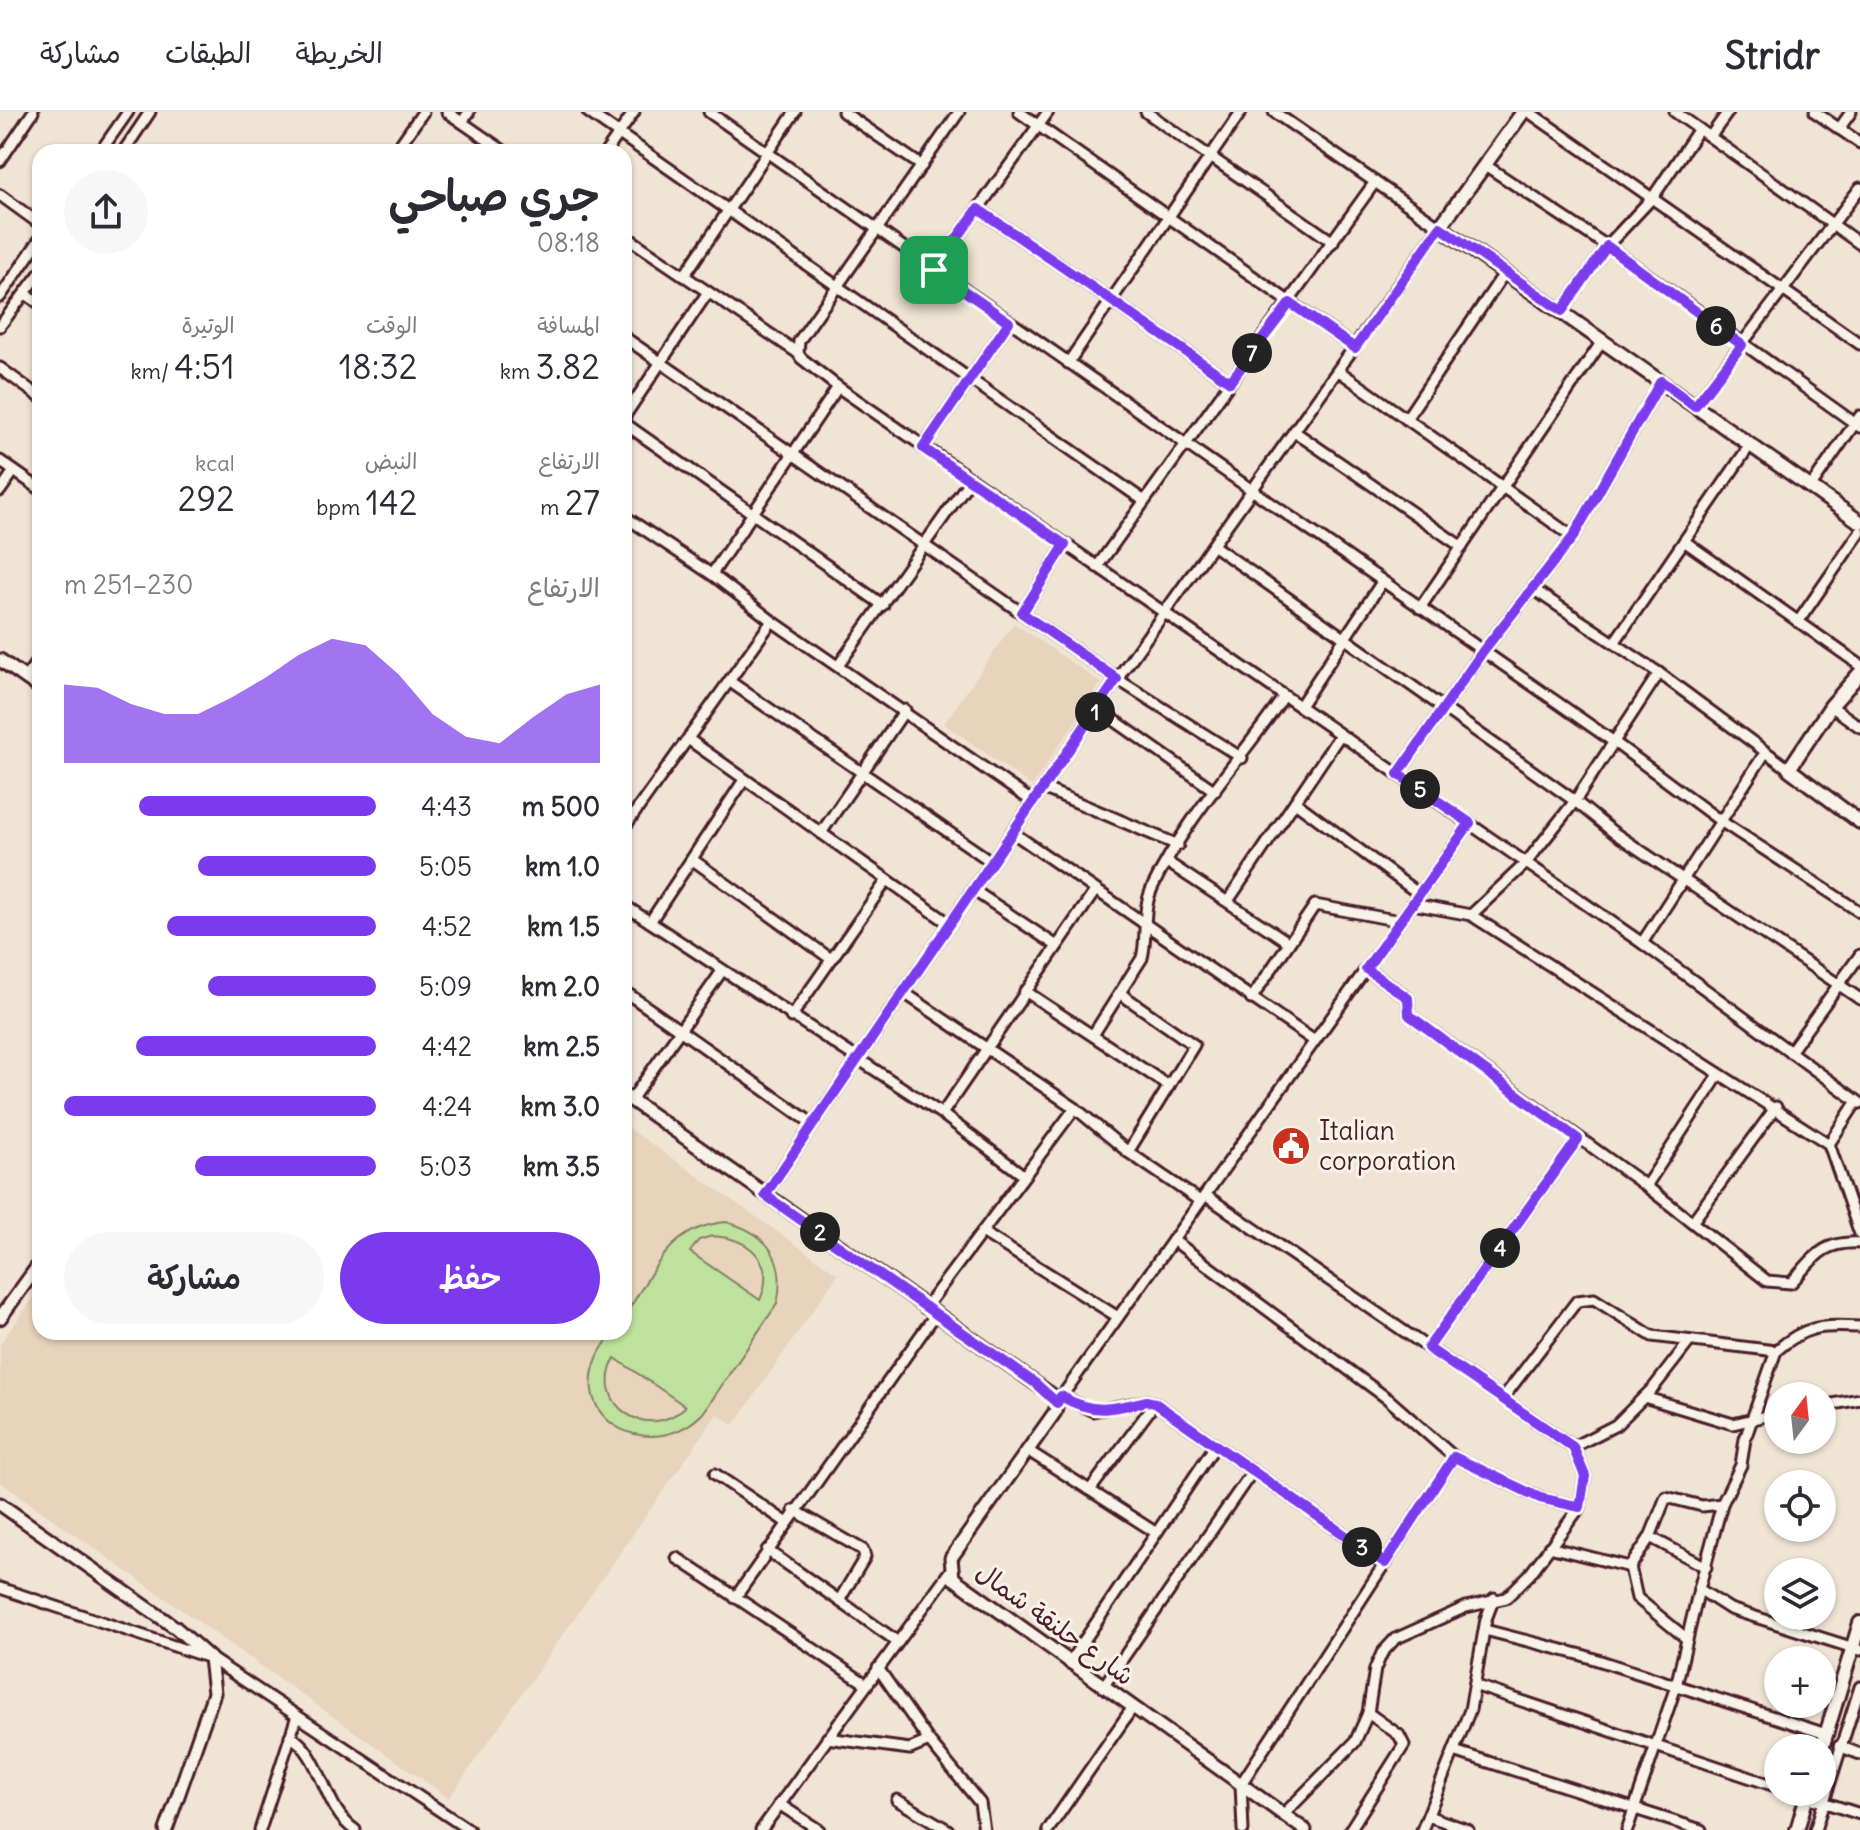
<!DOCTYPE html>
<html lang="ar">
<meta charset="utf-8">
<style>
:root{--surface:#fff;--page:#f7f7f7;--text:#2b2b33;--muted:#7c7c81;--line:#e1e1e2;--accent:#7c3aed}
body{margin:0;font-family:Delius,"Playpen Sans Arabic",sans-serif;background:var(--page);color:var(--text);direction:rtl;height:100vh;display:flex;flex-direction:column;font-size:30px;white-space:nowrap}
*{box-sizing:border-box;margin:0}
p{font-size:26px;color:var(--muted)}
.icon{flex:none;width:44px;height:44px;fill:none;stroke:currentColor;stroke-width:2;stroke-linecap:round;stroke-linejoin:round}
.map{position:relative;flex:1;overflow:hidden;direction:ltr}
.drawer{position:absolute;left:32px;top:32px;width:600px;height:1196px;display:flex;flex-direction:column;background:var(--surface);border-radius:24px;box-shadow:0 2px 6px #0004;direction:rtl}
.drawer>*{flex:none}
.needle{width:52px;rotate:15deg}
.tools{position:absolute;left:1764px;top:1270px;display:grid;gap:16px}
.tools a{display:grid;place-items:center;width:72px;height:72px;border-radius:50%;background:var(--surface);box-shadow:0 2px 6px #0004;font-size:40px}
.pin{position:absolute;display:grid;place-items:center;width:68px;height:68px;color:#fff;margin:-34px;border-radius:16px;box-shadow:0 4px 12px #0006}
.km{position:absolute;width:40px;height:40px;margin:-20px;border-radius:50%;background:#222;color:#fff;font-size:22px;line-height:40px;text-align:center}
.round{display:grid;place-items:center;flex:none;width:84px;height:84px;border-radius:42px;background:var(--page)}
.summary{display:flex;align-items:center;justify-content:space-between;height:136px;padding:0 32px}
h1{font-size:44px;font-weight:600;line-height:60px}
.metrics{display:grid;grid-template-columns:repeat(3,1fr);gap:12px;height:136px;padding:8px 32px}
.metrics div{display:grid;align-content:center}
.metrics b{font-size:34px;font-weight:600}
.metrics small{font-size:22px;font-weight:400}
.metrics p{font-size:22px}
.chart{height:224px;padding:16px 32px}
.chart p{display:flex;justify-content:space-between}
.chart svg{width:100%;height:144px;margin-top:8px;fill:var(--accent);opacity:.7}
.button{display:flex;gap:16px;margin-top:auto;padding:16px 32px}
.button a{flex:1;height:92px;border-radius:48px;background:var(--accent);color:#fff;font-size:32px;font-weight:600;line-height:92px;text-align:center}
.button a+a{background:var(--page);color:var(--text)}
ul{padding:0 32px;list-style:none;font-size:26px}
li{display:grid;grid-template-columns:128px 96px 1fr;align-items:center;height:60px}
li i{height:20px;border-radius:10px;background:var(--accent)}
header{display:flex;align-items:center;gap:48px;box-sizing:border-box;height:112px;padding:0 40px;background:var(--surface);border-bottom:2px solid var(--line)}
header strong{font-size:38px}
nav{display:flex;gap:44px;margin-inline-start:auto;font-size:28px}
.map>svg:first-child{display:block}
</style>
<header>
<strong>Stridr</strong>
<nav><a>الخريطة</a><a>الطبقات</a><a>مشاركة</a></nav>
</header>
<div class="map">
<svg width="1860" height="1718" viewBox="0 0 1860 1718">
<rect width="100%" height="100%" fill="#f0e4d4"/>
<filter id="ink" filterUnits="userSpaceOnUse"><feTurbulence type="fractalNoise" baseFrequency=".0125" numOctaves="2"/><feDisplacementMap in="SourceGraphic" scale="16" xChannelSelector="R" yChannelSelector="G"/><feConvolveMatrix kernelMatrix="1 2 1 2 8 2 1 2 1" color-interpolation-filters="sRGB"/></filter>
<g filter="url(#ink)">
<!-- built -->
<g fill="#e8d3bc">
<path d="M1014,511L1101,571L1032,674L944,612Z"/>
<path d="M624,1013L838,1162L734,1313L717,1302L449,1686L0,1370V1232L40,1177V1220H624Z"/>
</g>
<!-- pitch -->
<path fill="#bee29d" stroke="#848064" stroke-width="2" fill-rule="evenodd" d="M726,1110C768,1121 787,1148 777,1192L703,1301C655,1351 569,1313 597,1246C600,1237 608,1228 613,1220H624V1205C654,1160 668,1115 726,1110ZM712,1124C749,1126 777,1149 760,1188L690,1140L699,1128ZM615,1246L685,1294V1295C648,1331 589,1293 615,1246Z"/>
<g fill="none" stroke-linecap="round" stroke-linejoin="round">
<defs>
<g id="minor">
<path d="M447,0L505,40"/>
<path d="M588,0L1143,388"/>
<path d="M709,0L1614,630L1719,708L1860,800"/>
<path d="M843,0L922,54"/>
<path d="M1019,0L1355,236"/>
<path d="M1146,0L1333,130"/>
<path d="M1529,0L1860,232"/>
<path d="M1675,0L1860,132"/>
<path d="M1815,0L1860,31"/>
<path d="M462,10L469,0"/>
<path d="M1839,17L1851,0"/>
<path d="M1710,25L1728,0"/>
<path d="M100,40L128,0"/>
<path d="M123,40L150,0"/>
<path d="M395,40L423,0"/>
<path d="M606,40L634,0"/>
<path d="M0,49L33,0"/>
<path d="M1485,53L1607,134L1860,315"/>
<path d="M0,83L40,112"/>
<path d="M978,97L1230,270"/>
<path d="M624,123L798,241"/>
<path d="M934,158L1048,0"/>
<path d="M684,164L795,0"/>
<path d="M26,182L40,192"/>
<path d="M0,185L40,127"/>
<path d="M1562,199L1607,134L1653,85L1699,17"/>
<path d="M0,214L40,161"/>
<path d="M624,225L1117,567L1242,646"/>
<path d="M1068,251L1241,0"/>
<path d="M0,256L40,285"/>
<path d="M1339,259L1573,425"/>
<path d="M838,275L1642,831L1860,991"/>
<path d="M1695,294L1860,76"/>
<path d="M624,305L708,180"/>
<path d="M1406,307L1505,160"/>
<path d="M624,311L883,493"/>
<path d="M1295,320L1462,435"/>
<path d="M923,336L1009,210"/>
<path d="M0,349L40,377"/>
<path d="M1810,376L1860,304"/>
<path d="M0,379L14,359"/>
<path d="M624,404L714,464"/>
<path d="M1684,429L1860,553"/>
<path d="M1214,434L1575,689L1613,720L1860,887"/>
<path d="M1097,455L1375,70"/>
<path d="M1533,477L1659,561L1789,657"/>
<path d="M1420,496L1603,228"/>
<path d="M1022,501L1065,433"/>
<path d="M772,509L1033,690"/>
<path d="M1798,510L1860,420"/>
<path d="M1614,531L1750,333"/>
<path d="M838,554L970,368"/>
<path d="M25,566L40,545"/>
<path d="M729,569L992,750"/>
<path d="M1300,594L1382,470"/>
<path d="M1831,594L1860,615"/>
<path d="M1097,596L1215,679"/>
<path d="M688,627L950,812"/>
<path d="M1398,662L1483,539L1573,425L1661,269"/>
<path d="M1043,676L1178,733"/>
<path d="M1295,690L1419,782"/>
<path d="M624,716L772,509L714,464V459L838,275L801,246L798,241L799,229L959,0"/>
<path d="M1012,720L1313,928"/>
<path d="M821,721L905,598"/>
<path d="M693,748L831,847"/>
<path d="M1167,750L1288,830"/>
<path d="M973,778L1057,834"/>
<path d="M1228,789L1340,623"/>
<path d="M1412,792L1471,803L1829,1032L1860,1122"/>
<path d="M624,793L942,1002L1023,1063"/>
<path d="M1471,803L1526,751L1575,689L1659,561"/>
<path d="M650,810L744,668"/>
<path d="M1642,831L1765,641"/>
<path d="M1366,857L1408,886L1409,903L1646,1074L1767,1169L1791,1171C1815,1145 1822,1129 1860,1131"/>
<path d="M624,879L813,1012"/>
<path d="M1025,879L1169,974"/>
<path d="M903,880L1075,996L1128,1040L1200,1089"/>
<path d="M1121,882L1194,933L1128,1040"/>
<path d="M1251,887L1315,793L1400,809"/>
<path d="M791,905L887,768"/>
<path d="M1093,923L1142,846C1148,822 1141,799 1153,774C1184,709 1243,644 1284,584"/>
<path d="M1790,940L1860,843"/>
<path d="M631,988L722,859"/>
<path d="M942,1002L1095,779"/>
<path d="M1829,1032L1857,989"/>
<path d="M1646,1074L1718,964"/>
<path d="M765,1083L1117,567L1440,115L1274,0"/>
<path d="M1205,1083L1573,1335L1585,1364L1580,1395L1530,1462L1506,1486L1466,1495L1395,1527L1382,1541L1375,1557L1368,1601L1355,1630L1284,1702"/>
<path d="M1693,1109L1776,995"/>
<path d="M982,1120L1118,1205"/>
<path d="M1173,1128L1388,1287L1454,1345L1540,1386L1580,1395"/>
<path d="M925,1196L1075,996"/>
<path d="M1428,1236L1578,1027"/>
<path d="M1776,1239L1745,1327L1741,1353L1722,1392L1699,1477L1730,1497L1860,1538"/>
<path d="M1061,1284L1093,1299L1146,1289L1155,1291L1385,1451"/>
<path d="M1644,1285L1733,1312L1778,1301"/>
<path d="M1503,1286L1577,1189L1594,1187L1652,1224L1776,1239C1805,1213 1822,1213 1860,1215"/>
<path d="M1057,1291L1470,711"/>
<path d="M1822,1294L1860,1287"/>
<path d="M1573,1335L1616,1313L1654,1275L1689,1230"/>
<path d="M1027,1338L1155,1420"/>
<path d="M715,1362L786,1410"/>
<path d="M1090,1378L1155,1291"/>
<path d="M794,1398L863,1438L865,1445L840,1487"/>
<path d="M1650,1425L1706,1455"/>
<path d="M1549,1435L1630,1455"/>
<path d="M767,1438L898,1530"/>
<path d="M677,1446L866,1572"/>
<path d="M0,1476L210,1546L469,1718"/>
<path d="M735,1486L935,1203"/>
<path d="M1485,1518L1582,1543L1826,1622"/>
<path d="M1687,1527L1637,1486L1630,1455L1650,1425L1666,1385L1702,1394L1722,1392"/>
<path d="M1069,1551L1215,1334"/>
<path d="M878,1556L929,1629L980,1691L984,1718"/>
<path d="M1477,1574L1778,1675"/>
<path d="M1103,1575L1252,1360"/>
<path d="M290,1624C323,1643 323,1697 355,1718"/>
<path d="M827,1626L910,1637L929,1629"/>
<path d="M1839,1634L1860,1642"/>
<path d="M1454,1639L1701,1718"/>
<path d="M1791,1680L1860,1702"/>
<path d="M897,1688L948,1718"/>
<path d="M779,1692L819,1718"/>
<path d="M1428,1704L1468,1718"/>
<path d="M260,1718L297,1604"/>
<path d="M761,1718L950,1459"/>
<path d="M1048,1718L1133,1595"/>
<path d="M1243,1718L1241,1672L1454,1345"/>
<path d="M1350,1718L1404,1633L1399,1623L1368,1601"/>
<path d="M1422,1718L1470,1598L1486,1507L1494,1486"/>
<path d="M1627,1718L1676,1574L1699,1477"/>
<path d="M1815,1718L1860,1575"/>
</g>
<g id="tertiary">
<path d="M0,548L40,576"/>
<path d="M624,983L1052,1283L1057,1291L1055,1300L951,1446L953,1466L1305,1718"/>
<path d="M0,1206L40,1151"/>
<path d="M0,1392L176,1516L210,1546L214,1581L166,1718"/>
</g>
<g id="secondary">
<path d="M1523,0L1440,115L1860,410"/>
<path d="M1860,561L1831,594L1789,657L1860,710"/>
<path d="M1822,1636L1860,1511"/>
<path d="M1797,1718L1808,1680"/>
</g>
</defs>
<!-- minor casing -->
<use href="#minor" stroke="#4a1f2b" stroke-width="15"/>
<!-- tertiary casing -->
<use href="#tertiary" stroke="#4a1f2b" stroke-width="17"/>
<!-- secondary casing -->
<use href="#secondary" stroke="#4a1f2b" stroke-width="18"/>
<!-- minor -->
<use href="#minor" stroke="#f7f3e8" stroke-width="9"/>
<!-- tertiary -->
<use href="#tertiary" stroke="#f7f3e8" stroke-width="11"/>
<!-- secondary -->
<use href="#secondary" stroke="#f7f3e8" stroke-width="12"/>
</g>
</g>
<g fill="none" stroke-linecap="round" stroke-linejoin="round" filter="url(#ink)">
<defs>
<path id="route" d="M978,97L1230,270L1290,191L1355,236L1440,115L1562,199L1607,134L1742,233L1695,294L1661,269L1573,425L1483,539L1398,662L1470,711L1366,857L1408,886L1409,903L1578,1027L1428,1236L1573,1335L1585,1364L1580,1395L1540,1386L1454,1345L1385,1451L1155,1291L1146,1289C1113,1297 1092,1303 1061,1284L1057,1291L1035,1271L765,1083L1117,567L1022,501L1065,433L923,336L1009,210L934,158Z"/>
</defs>
<!-- route casing -->
<use href="#route" stroke="#fff" stroke-width="16"/>
<!-- route -->
<use href="#route" stroke="#7c3aed" stroke-width="10"/>
</g>
<!-- icons -->
<defs>
<symbol id="civic-disc" viewBox="-11 -11 22 22"><circle r="9.5" fill="#c8321e" stroke="#f7f3e8"/><path d="M-.6-6.5H3V-4.5H.6V-3L4-1V1h2V6H-6V1h2V-1L-.6-3ZM-1.2 2.5V6h2.4V2.5Z" fill="#fff"/></symbol>
</defs>
<g fill-rule="evenodd">
<use href="#civic-disc" x="1269" y="1012" width="44" height="44"/>
</g>
<g text-anchor="middle" stroke-width="6" stroke-linejoin="round" paint-order="stroke">
<!-- poi labels -->
<g font-size="26" fill="#4a1f2b" stroke="#f7f3e8" text-anchor="start">
<text x="1319" y="1028">Italian<tspan x="1319" dy="30">corporation</tspan></text>
</g>
<!-- street labels -->
<g font-size="26" fill="#4a1f2b" stroke="#f7f3e8">
<text transform="translate(1055 1512) rotate(36)" y="9">شارع حلنقة شمال</text>
</g>
</g>
</svg>
<div class="tools">
<a><svg class="needle" viewBox="-14 -14 28 28"><path d="M0-13l5 13h-10z" fill="#e53935"/><path d="M0 13l5-13h-10z" fill="#7c7c81"/></svg></a>
<a><svg class="icon" aria-label="locate" viewBox="0 0 24 24"><circle cx="12" cy="12" r="6"/><path d="M12 2v4M12 18v4M2 12h4M18 12h4"/></svg></a>
<a><svg class="icon" aria-label="layers" viewBox="0 0 24 24"><path d="M12 4l9 5-9 5-9-5zM3 14l9 5 9-5"/></svg></a>
<a>+</a>
<a>−</a>
</div>
<div class="pin" style="left:934px;top:158px;background:#1e9e55"><svg class="icon" aria-label="arrive" viewBox="0 0 24 24"><path d="M6 21V4h12l-3 4 3 4H6"/></svg></div>
<b class="km" style="left:1095px;top:600px">1</b>
<b class="km" style="left:820px;top:1120px">2</b>
<b class="km" style="left:1362px;top:1435px">3</b>
<b class="km" style="left:1500px;top:1136px">4</b>
<b class="km" style="left:1420px;top:677px">5</b>
<b class="km" style="left:1716px;top:214px">6</b>
<b class="km" style="left:1252px;top:241px">7</b>
<section class="drawer">
<div class="summary"><div><h1>جري صباحي</h1><p>08:18</p></div><a class="round"><svg class="icon" aria-label="share" viewBox="0 0 24 24"><path d="M12 15V3M7 8l5-5 5 5M5 13v7h14v-7"/></svg></a></div>
<div class="metrics">
<div><p>المسافة</p><b>3.82<small> km</small></b></div>
<div><p>الوقت</p><b>18:32</b></div>
<div><p>الوتيرة</p><b>4:51<small> /km</small></b></div>
</div>
<div class="metrics">
<div><p>الارتفاع</p><b>27<small> m</small></b></div>
<div><p>النبض</p><b>142<small> bpm</small></b></div>
<div><p>kcal</p><b>292</b></div>
</div>
<div class="chart"><p><span>الارتفاع</span>230–251 m</p>
<svg viewBox="0 0 160 44" preserveAspectRatio="none"><path d="M0 44V20L10 21L20 26L30 29L40 29L50 24L60 18L70 11L80 6L90 8L100 17L110 29L120 36L130 38L140 30L150 23L160 20V44z"/></svg>
</div>
<ul>
<li><b>500 m</b>4:43<i style="width:76%"></i></li>
<li><b>1.0 km</b>5:05<i style="width:57%"></i></li>
<li><b>1.5 km</b>4:52<i style="width:67%"></i></li>
<li><b>2.0 km</b>5:09<i style="width:54%"></i></li>
<li><b>2.5 km</b>4:42<i style="width:77%"></i></li>
<li><b>3.0 km</b>4:24<i style="width:100%"></i></li>
<li><b>3.5 km</b>5:03<i style="width:58%"></i></li>
</ul>
<div class="button"><a>حفظ</a><a>مشاركة</a></div>
</section>
</div>
